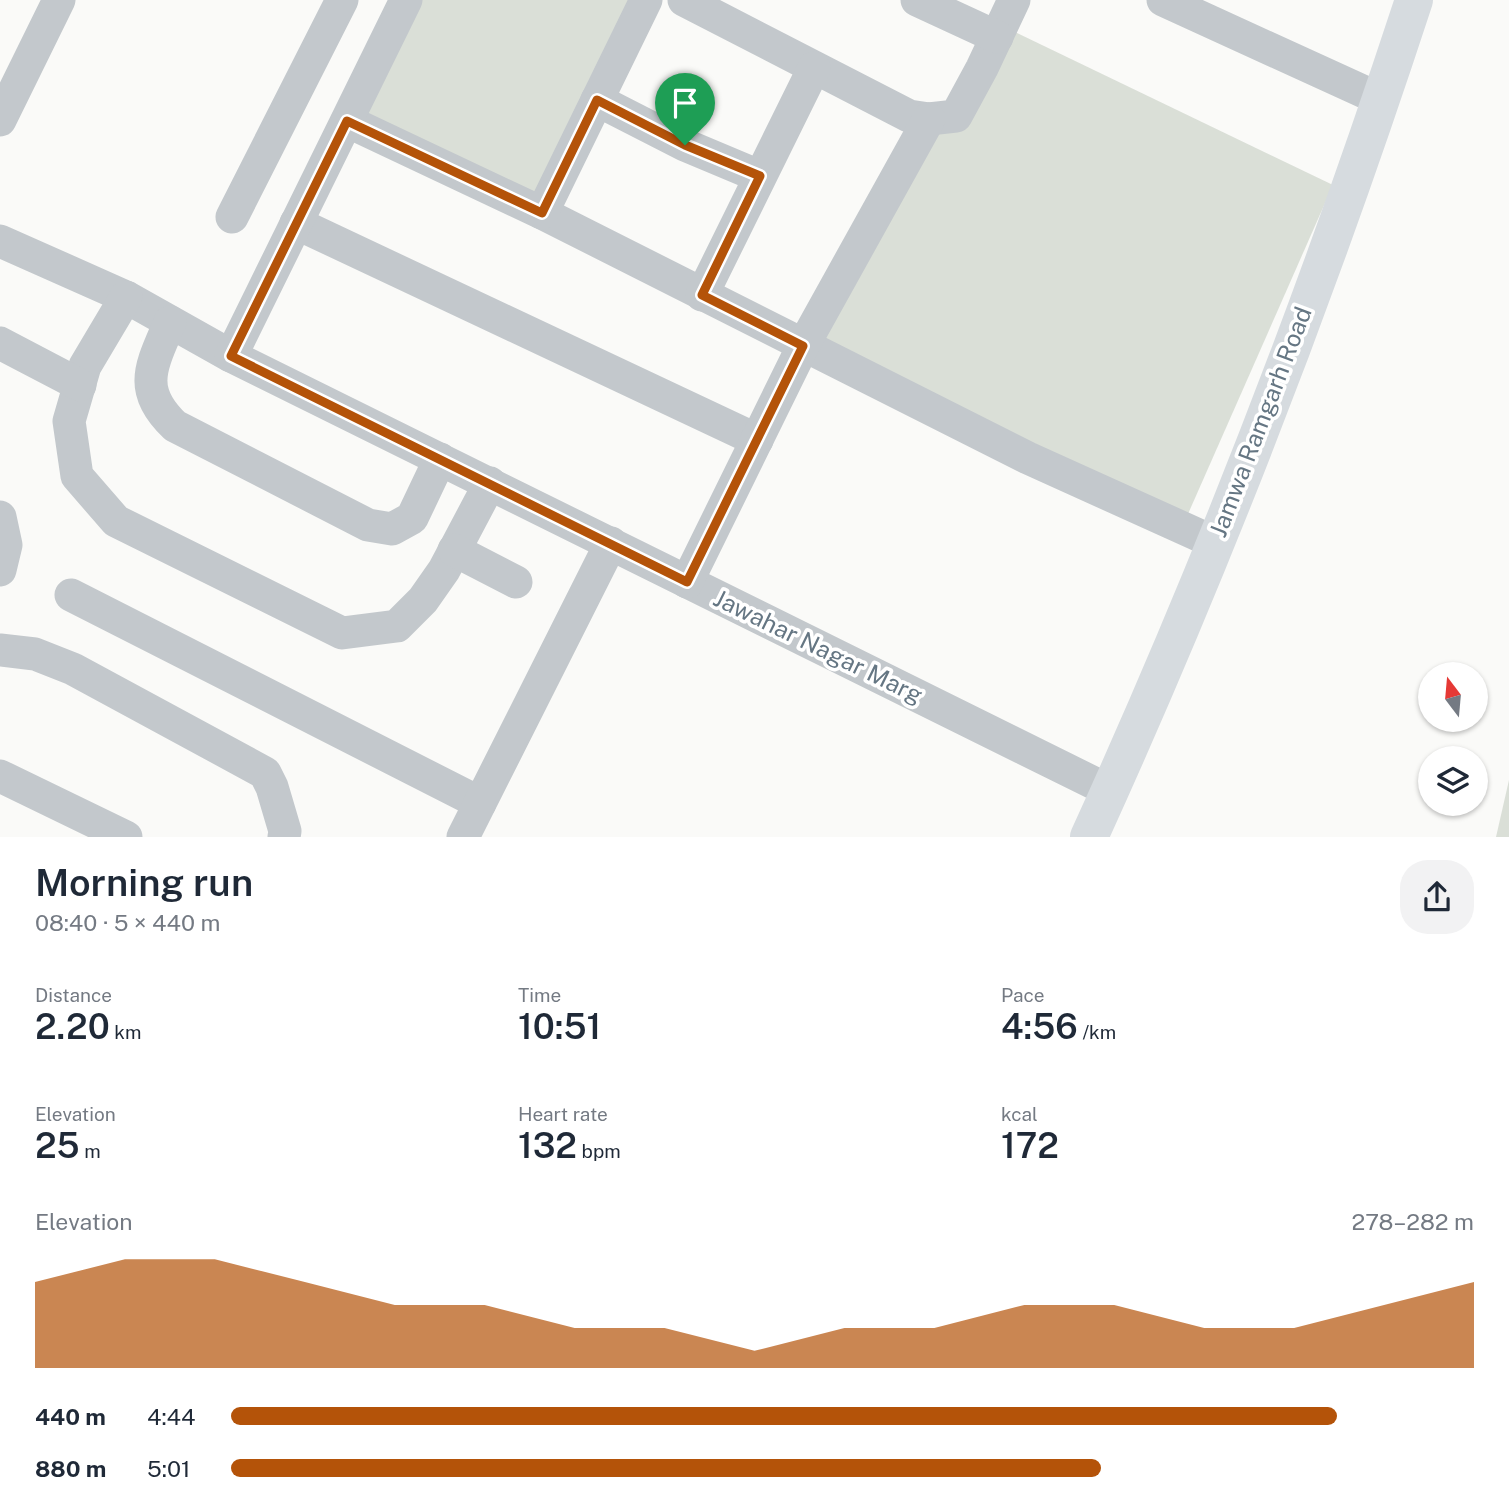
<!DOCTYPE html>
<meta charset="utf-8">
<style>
:root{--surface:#fff;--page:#f2f2f3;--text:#1f2937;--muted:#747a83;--accent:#b45309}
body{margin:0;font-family:"Public Sans",sans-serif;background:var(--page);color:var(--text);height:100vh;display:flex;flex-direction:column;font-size:26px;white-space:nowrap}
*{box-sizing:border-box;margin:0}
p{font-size:23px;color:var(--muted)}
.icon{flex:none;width:38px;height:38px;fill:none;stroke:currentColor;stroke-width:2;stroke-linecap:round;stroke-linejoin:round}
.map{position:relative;height:837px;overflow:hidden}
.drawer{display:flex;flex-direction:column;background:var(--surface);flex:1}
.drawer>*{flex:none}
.needle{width:46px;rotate:344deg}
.fabs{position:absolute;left:1418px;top:662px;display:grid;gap:14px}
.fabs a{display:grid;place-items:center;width:70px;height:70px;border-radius:50%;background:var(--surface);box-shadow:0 2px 5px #0004;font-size:35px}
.pin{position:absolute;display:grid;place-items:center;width:60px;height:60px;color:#fff;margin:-72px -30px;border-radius:50% 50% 50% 0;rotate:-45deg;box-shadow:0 0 7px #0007}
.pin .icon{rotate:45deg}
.round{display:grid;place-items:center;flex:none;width:74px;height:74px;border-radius:28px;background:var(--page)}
.overview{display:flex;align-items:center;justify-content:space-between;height:119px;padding:0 35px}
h1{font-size:38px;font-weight:600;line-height:52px}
.stats{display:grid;grid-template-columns:repeat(3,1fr);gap:10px;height:119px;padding:7px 35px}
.stats div{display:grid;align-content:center}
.stats b{font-size:35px;font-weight:600}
.stats small{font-size:19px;font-weight:400}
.stats p{font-size:19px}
.chart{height:196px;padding:14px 35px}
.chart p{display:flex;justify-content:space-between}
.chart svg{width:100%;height:126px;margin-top:7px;fill:var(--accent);opacity:.7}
ul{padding:0 35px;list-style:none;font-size:23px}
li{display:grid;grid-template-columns:112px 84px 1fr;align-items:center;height:52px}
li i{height:18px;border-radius:9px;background:var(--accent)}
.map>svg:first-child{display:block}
</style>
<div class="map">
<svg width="1509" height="837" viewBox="0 0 1509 837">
<rect width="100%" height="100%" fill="#fafaf8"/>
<!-- green -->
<g fill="#dadfd7">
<path d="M416,0H634L532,209L362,113Z"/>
<path d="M1013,31L1333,185L1188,514L814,343L935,126Z"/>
<path d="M1509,780V837H1496Z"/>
</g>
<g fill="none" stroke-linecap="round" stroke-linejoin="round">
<!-- minor -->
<g stroke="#c3c8cc" stroke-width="33">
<path d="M684,0L909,116L929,119L956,116L982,68L1014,0"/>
<path d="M917,0L997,37"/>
<path d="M1163,0L1382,100"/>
<path d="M597,100L685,145L759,176"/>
<path d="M0,120L59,0"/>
<path d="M347,121L542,213L1028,458L1216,543"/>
<path d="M542,213L646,0"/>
<path d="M232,217L342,0"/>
<path d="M296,223L757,440"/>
<path d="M0,241L126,297L231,356L1110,791"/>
<path d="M702,295L814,68"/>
<path d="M126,297L85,366L69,421L77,476L116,521L342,633L397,626L423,600L444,570L490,483"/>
<path d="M170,322C152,365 136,389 175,426L368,525L392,529L412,518L440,459"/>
<path d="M0,343L80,385"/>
<path d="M231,356L406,0"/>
<path d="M0,517L6,545L0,570"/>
<path d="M454,550L516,582"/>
<path d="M687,582L803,346L929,119"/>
<path d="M71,595L480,803"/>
<path d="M0,650L35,654L73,669L265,773L272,787L285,831L284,837"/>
<path d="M0,776L126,837"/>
<path d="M463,837L611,543"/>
</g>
<!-- major -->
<path stroke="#d6dbdf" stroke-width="38" d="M1089,837C1213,565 1321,284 1414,0"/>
</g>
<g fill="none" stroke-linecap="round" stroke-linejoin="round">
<defs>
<path id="route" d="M597,100L685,145L760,176L702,295L803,346L687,582L231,356L347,121L542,213Z"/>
</defs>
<!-- route casing -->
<use href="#route" stroke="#fff" stroke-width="14"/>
<!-- route -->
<use href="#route" stroke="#b45309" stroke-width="9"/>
</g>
<g text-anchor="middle" stroke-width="7" stroke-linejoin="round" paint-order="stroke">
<!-- street labels -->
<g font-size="24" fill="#657683" stroke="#fff">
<text transform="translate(1261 422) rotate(-69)" y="8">Jamwa Ramgarh Road</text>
<text transform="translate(818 647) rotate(26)" y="8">Jawahar Nagar Marg</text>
</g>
</g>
</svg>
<div class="fabs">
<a><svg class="needle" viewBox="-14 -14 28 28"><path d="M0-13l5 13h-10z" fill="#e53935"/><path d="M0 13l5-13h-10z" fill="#747a83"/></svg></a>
<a><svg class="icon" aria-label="layers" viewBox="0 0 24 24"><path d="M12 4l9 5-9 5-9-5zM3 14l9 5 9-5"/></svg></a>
</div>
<div class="pin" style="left:685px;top:145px;background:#1e9e55"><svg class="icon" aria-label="arrive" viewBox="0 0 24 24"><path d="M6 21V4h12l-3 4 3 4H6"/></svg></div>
</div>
<section class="drawer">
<div class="overview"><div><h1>Morning run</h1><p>08:40 · 5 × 440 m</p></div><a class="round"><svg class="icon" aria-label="share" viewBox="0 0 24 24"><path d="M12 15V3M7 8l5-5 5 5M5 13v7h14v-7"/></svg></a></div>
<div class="stats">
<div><p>Distance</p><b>2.20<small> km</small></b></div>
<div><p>Time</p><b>10:51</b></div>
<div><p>Pace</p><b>4:56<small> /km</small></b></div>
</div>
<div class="stats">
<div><p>Elevation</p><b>25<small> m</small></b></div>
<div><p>Heart rate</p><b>132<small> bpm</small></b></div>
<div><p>kcal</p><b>172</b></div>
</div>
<div class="chart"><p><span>Elevation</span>278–282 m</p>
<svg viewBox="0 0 160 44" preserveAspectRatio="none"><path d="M0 44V14L10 6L20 6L30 14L40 22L50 22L60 30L70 30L80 38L90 30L100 30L110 22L120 22L130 30L140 30L150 22L160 14V44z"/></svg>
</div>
<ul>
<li><b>440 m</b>4:44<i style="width:89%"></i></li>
<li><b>880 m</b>5:01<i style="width:70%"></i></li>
</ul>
</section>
